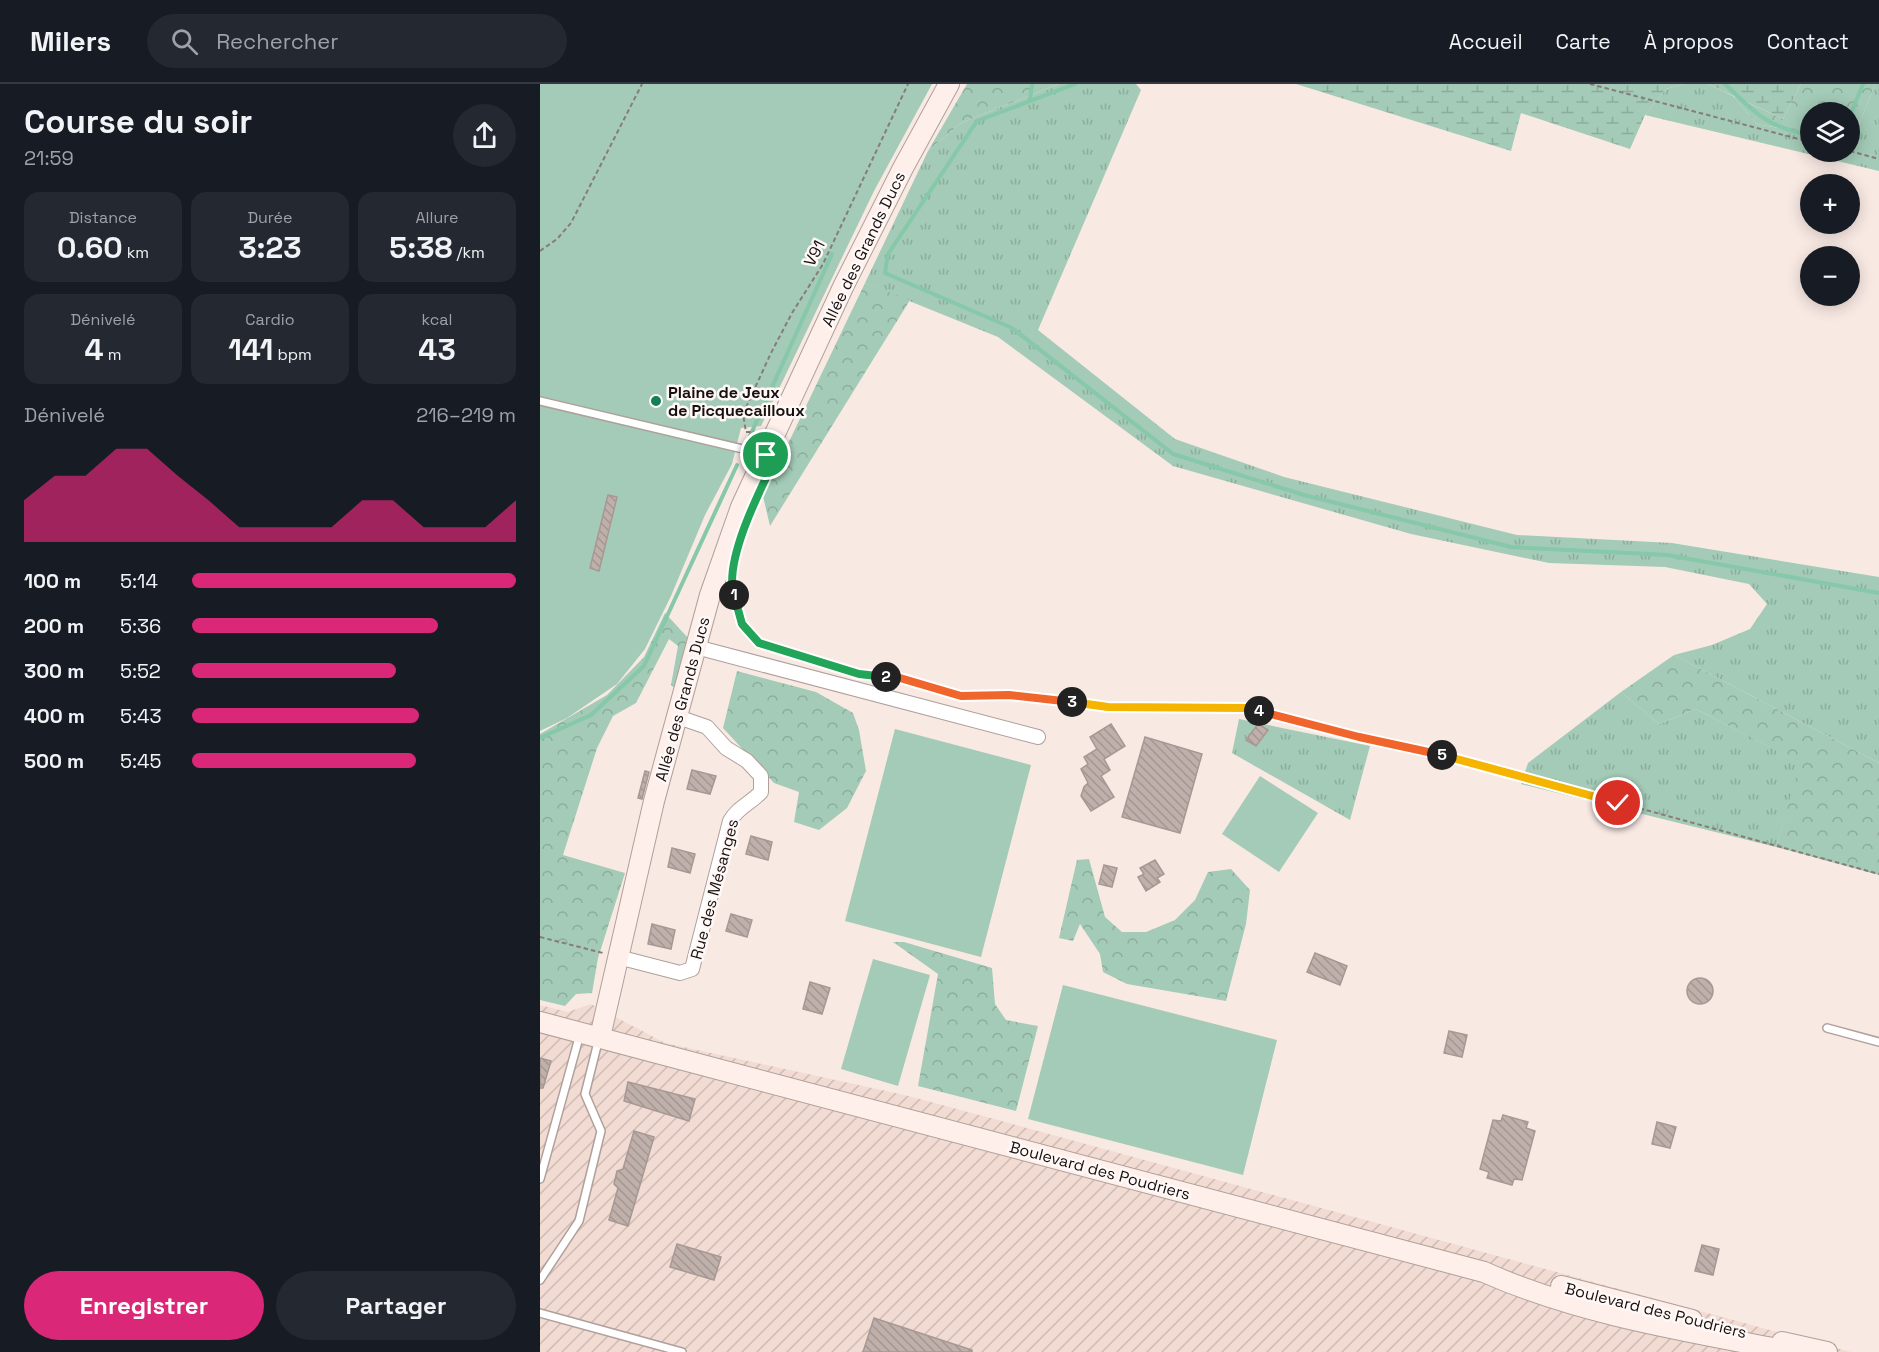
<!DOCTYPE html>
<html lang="fr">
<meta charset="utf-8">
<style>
:root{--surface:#171b24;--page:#242831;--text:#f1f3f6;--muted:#9ea1a6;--line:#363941;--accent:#db2777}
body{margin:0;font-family:"Space Grotesk",sans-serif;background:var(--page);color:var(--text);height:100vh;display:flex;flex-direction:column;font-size:22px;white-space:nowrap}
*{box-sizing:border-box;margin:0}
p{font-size:20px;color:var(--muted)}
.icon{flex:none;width:33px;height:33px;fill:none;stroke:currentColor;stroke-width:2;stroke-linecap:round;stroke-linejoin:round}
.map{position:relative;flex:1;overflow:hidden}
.details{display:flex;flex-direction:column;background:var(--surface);width:540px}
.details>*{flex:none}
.buttons{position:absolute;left:1260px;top:18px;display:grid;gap:12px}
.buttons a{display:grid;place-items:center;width:60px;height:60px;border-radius:50%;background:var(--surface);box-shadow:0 3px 15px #0003;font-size:30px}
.pin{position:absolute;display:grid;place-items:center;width:51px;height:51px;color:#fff;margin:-26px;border:3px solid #fff;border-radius:50%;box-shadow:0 2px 6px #0007}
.km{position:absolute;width:30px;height:30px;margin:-15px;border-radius:50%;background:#222;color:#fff;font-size:16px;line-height:30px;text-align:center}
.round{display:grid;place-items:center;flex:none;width:63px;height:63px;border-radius:32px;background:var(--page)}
.summary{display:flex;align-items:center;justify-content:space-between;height:102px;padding:0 24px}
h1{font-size:33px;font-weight:700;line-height:45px}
.metrics{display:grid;grid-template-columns:repeat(3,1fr);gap:9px;height:102px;padding:6px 24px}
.metrics div{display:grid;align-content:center;border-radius:15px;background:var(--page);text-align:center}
.metrics b{font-size:30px;font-weight:700}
.metrics small{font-size:16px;font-weight:400}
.metrics p{font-size:16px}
.chart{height:168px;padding:12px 24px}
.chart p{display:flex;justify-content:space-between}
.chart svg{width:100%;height:108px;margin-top:6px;fill:var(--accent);opacity:.7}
.button{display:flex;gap:12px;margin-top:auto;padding:12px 24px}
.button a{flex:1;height:69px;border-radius:36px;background:var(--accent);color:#fff;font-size:24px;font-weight:700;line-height:69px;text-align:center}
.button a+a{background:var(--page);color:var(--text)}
ul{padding:0 24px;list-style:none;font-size:20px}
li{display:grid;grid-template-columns:96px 72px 1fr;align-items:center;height:45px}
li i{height:15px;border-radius:8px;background:var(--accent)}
header{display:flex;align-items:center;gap:36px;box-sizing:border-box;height:84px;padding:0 30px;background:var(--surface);border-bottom:2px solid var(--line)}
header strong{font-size:28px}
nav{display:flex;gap:33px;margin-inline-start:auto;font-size:21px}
.search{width:420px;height:54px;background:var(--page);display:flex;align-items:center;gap:15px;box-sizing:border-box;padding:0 21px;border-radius:33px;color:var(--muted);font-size:22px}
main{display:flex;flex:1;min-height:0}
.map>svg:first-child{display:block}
</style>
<header>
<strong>Milers</strong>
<div class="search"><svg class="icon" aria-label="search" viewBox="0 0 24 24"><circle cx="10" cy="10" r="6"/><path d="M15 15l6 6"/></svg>Rechercher</div>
<nav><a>Accueil</a><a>Carte</a><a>À propos</a><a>Contact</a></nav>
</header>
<main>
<section class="details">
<div class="summary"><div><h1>Course du soir</h1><p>21:59</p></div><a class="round"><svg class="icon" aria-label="share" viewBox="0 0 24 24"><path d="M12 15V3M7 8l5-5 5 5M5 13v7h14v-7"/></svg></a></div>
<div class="metrics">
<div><p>Distance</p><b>0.60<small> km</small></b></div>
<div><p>Durée</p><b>3:23</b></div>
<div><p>Allure</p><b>5:38<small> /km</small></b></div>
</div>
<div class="metrics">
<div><p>Dénivelé</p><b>4<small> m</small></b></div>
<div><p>Cardio</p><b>141<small> bpm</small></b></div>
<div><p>kcal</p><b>43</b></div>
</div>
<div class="chart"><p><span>Dénivelé</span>216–219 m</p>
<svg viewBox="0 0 160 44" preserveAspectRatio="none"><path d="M0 44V27L10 17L20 17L30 6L40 6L50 17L60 27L70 38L80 38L90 38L100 38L110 27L120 27L130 38L140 38L150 38L160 27V44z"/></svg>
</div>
<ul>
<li><b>100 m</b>5:14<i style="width:100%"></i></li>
<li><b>200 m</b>5:36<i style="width:76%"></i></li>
<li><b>300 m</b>5:52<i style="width:63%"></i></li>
<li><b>400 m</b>5:43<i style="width:70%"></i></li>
<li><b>500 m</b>5:45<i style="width:69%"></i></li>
</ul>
<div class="button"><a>Enregistrer</a><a>Partager</a></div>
</section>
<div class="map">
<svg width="1339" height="1268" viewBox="0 0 1339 1268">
<defs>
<pattern id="industrial-furrows" width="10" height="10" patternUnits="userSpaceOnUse" patternTransform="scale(1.5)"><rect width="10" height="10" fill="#f2dbd2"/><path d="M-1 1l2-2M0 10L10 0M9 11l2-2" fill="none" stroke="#cfbbb3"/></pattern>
<pattern id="grass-tufts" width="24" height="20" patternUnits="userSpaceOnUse" patternTransform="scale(1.5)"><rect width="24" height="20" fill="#a3cbb7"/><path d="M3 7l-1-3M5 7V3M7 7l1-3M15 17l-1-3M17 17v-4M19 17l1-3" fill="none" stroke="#8cad9c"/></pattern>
<pattern id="forest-crowns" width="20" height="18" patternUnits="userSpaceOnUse" patternTransform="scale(1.5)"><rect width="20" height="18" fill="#a3cbb7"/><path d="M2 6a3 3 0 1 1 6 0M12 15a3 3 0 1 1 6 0" fill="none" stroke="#8cad9c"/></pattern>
<pattern id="wetland-marsh" width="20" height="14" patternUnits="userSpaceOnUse" patternTransform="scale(1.5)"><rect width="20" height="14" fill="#a3cbb7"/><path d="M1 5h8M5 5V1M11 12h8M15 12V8" fill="none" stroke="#8cad9c"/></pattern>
<pattern id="building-back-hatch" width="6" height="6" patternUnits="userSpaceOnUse" patternTransform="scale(1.5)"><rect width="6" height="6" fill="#c0b0ab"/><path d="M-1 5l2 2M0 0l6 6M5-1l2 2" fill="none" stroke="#a49692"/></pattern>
</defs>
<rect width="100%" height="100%" fill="#f9e9e3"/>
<!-- industrial -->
<path fill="url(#industrial-furrows)" d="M51,920L125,959L369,1012L1311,1268H0V921L28,928Z"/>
<!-- grass -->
<g fill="url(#grass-tufts)">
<path d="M518,0H596L601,6L498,246L635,355L744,393L977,451L1132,459L1339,493V679L1134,571L1172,561L1210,545L1227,520L1209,500L1125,483L1009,479L871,450L633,382L458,253L325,199L388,67L421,39Z"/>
<path d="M1143,0H1168L1193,12L1217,40L1270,50V68H1310V58H1312L1335,0H1339V87L1105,31L1126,5Z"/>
<path d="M1081,608L1119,640L1156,625L1261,679L1236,763L981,700L988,679Z"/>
<path d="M699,635L830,662L810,736L692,669Z"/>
</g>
<!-- forest -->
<g fill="url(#forest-crowns)">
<path d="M427,0H518L421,39L388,67Z"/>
<path d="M1261,0H1335L1312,58H1310V28H1270V50L1217,40L1193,12L1243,35Z"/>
<path d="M325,199L370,216L230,442L223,412Z"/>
<path d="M125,529L149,555L136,605L131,601L138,562L129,555L96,619L73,632L57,664L23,771L85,789L58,874L52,909L36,910L25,922L0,916V650L67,611L104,573Z"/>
<path d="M1134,571L1339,679V791L1236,763L1260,679L1156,625L1119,640L1081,608Z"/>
<path d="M197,587L276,608L313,629L319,646L326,687L307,724L279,746L254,738L259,708L234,699L183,644Z"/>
<path d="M549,775L565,833L582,848H606L635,836L655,816L668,788L691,785L710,806L706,840L686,917L587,900L563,888L560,870L540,840L533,857L519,854L537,776Z"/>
<path d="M353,858H364L452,884L455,920L466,936L498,942L476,1027L378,1002L398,890Z"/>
</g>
<!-- wetland -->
<g fill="url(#wetland-marsh)">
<path d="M756,0H1143L1126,5L1105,31L1090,65L981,29L971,67Z"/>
<path d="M1168,0H1261L1243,35Z"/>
</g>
<!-- park -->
<g fill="#a3cbb7">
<path d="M0,0H392L334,107L221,342L201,344L192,380L165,431L131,512L105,565L77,600L27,634L0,647Z"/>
<path d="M355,645L491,681L441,873L305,837Z"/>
<path d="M720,692L778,729L739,788L682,750Z"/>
<path d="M333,875L390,891L358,1002L301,985Z"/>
<path d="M523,901L737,956L703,1091L488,1035Z"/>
</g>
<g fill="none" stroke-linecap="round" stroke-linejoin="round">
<!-- stream -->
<g stroke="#86c8a9" stroke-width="4">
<path d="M535,0L437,37L348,170L345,189L472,244L633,370L764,411L971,463L1127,471L1339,509"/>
<path d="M1185,0C1216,30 1227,43 1270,51"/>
<path d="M490,16L492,0"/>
<path d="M1310,32L1323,0"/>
<path d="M210,352L292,170"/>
<path d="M0,654L51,631L104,582L197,381"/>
</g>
</g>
<!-- building -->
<g fill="url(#building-back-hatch)" stroke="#a79893" stroke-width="1.5">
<path d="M68,411L77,413L59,487L50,484Z"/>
<path d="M571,640L585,662L564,675L570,686L561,692L574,713L551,727L541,712L544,703L548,699L541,685L548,680L544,673L557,665L550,653Z"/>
<path d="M718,640L728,646L716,662L706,656Z"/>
<path d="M605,653L662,670L640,749L582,733Z"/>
<path d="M152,686L176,692L170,710L147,705Z"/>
<path d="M105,687L109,688L102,715L98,714Z"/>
<path d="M211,752L232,758L228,776L206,770Z"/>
<path d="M132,764L155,770L150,789L128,783Z"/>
<path d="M615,776L624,790L617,794L620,798L606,807L598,793L604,790L600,784Z"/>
<path d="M564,781L577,784L572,803L559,800Z"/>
<path d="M191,830L212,836L207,853L186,847Z"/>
<path d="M112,840L135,846L131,865L108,860Z"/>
<path d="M775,869L807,882L800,901L767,888Z"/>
<circle cx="1160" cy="907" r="13"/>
<path d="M270,898L290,904L282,930L263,925Z"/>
<path d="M909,947L927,951L922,973L904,969Z"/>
<path d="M0,974L11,977L3,1004H0Z"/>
<path d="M88,998L155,1015L149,1037L84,1017Z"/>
<path d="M963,1031L988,1038L986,1044L995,1047L982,1096L974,1095L972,1101L947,1094L949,1088L940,1085L953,1036L961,1037Z"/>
<path d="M1117,1038L1136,1043L1130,1064L1112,1060Z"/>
<path d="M94,1047L114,1053L88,1142L69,1136L78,1104L74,1100L77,1087L83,1085Z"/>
<path d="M137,1160L181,1173L174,1196L130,1183Z"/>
<path d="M1162,1161L1179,1165L1173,1191L1155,1187Z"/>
<path d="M334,1234L432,1266V1268H323Z"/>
</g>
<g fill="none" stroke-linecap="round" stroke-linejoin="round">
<defs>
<g id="service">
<path d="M0,317L224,370"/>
<path d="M1287,944L1339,958"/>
<path d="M0,1095L40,950"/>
<path d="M0,1196L39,1137L61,1047L45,1010L59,954"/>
<path d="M0,1229L142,1268"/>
</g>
<g id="minor">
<path d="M156,563L498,653"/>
<path d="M78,873L140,889L152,885L190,737C198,723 210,720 221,708V692L207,677L186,664L167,643L138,633"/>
</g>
<g id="secondary">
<path d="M0,938L944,1188C1040,1231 1151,1248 1254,1268"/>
<path d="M60,953L114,717L170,511L201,423L304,201L363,84L409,0"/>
<path d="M1021,1202L1152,1236"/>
<path d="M1242,1258L1287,1268"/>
</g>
</defs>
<!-- service casing -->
<use href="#service" stroke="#afa09b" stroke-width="10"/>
<!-- minor casing -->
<use href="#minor" stroke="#afa09b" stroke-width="16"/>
<!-- secondary casing -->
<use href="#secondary" stroke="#afa09b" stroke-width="22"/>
<!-- path -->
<g stroke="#877c78" stroke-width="2" stroke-dasharray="4.5 3" stroke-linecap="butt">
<path d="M1050,0L1270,58"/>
<path d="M1310,67L1339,75"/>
<path d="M0,167L17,155L31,139L102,0"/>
<path d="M218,348H206L203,330L231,269L252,229L283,180L368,0"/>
<path d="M191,501L202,540L219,559L319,590L360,594L421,612L469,611L569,623L708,624L819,653L913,673L1339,790"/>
<path d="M0,853L63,869"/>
</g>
<!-- service -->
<use href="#service" stroke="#fff" stroke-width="7"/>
<!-- minor -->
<use href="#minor" stroke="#fff" stroke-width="14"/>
<!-- secondary -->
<use href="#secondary" stroke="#feefea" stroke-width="20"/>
</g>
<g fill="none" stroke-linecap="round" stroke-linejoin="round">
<defs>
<path id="split-1" d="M194,511C183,476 223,400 239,367L240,358L233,354L226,371"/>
<path id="split-2" d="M194,511L202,540L219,559L319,590L346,593"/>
<path id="split-3" d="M346,593L360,594L421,612L469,611L532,618"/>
<path id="split-4" d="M532,618L568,623L708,624L719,627"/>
<path id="split-5" d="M719,627L819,653L902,671"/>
<path id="split-6" d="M902,671L1078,719"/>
</defs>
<!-- split-1 casing -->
<use href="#split-1" stroke="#fff" stroke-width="12"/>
<!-- split-2 casing -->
<use href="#split-2" stroke="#fff" stroke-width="12"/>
<!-- split-3 casing -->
<use href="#split-3" stroke="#fff" stroke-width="12"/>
<!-- split-4 casing -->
<use href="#split-4" stroke="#fff" stroke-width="12"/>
<!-- split-5 casing -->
<use href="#split-5" stroke="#fff" stroke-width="12"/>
<!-- split-6 casing -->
<use href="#split-6" stroke="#fff" stroke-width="12"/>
<!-- split-1 -->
<use href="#split-1" stroke="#22a559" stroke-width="8"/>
<!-- split-2 -->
<use href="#split-2" stroke="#22a559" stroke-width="8"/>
<!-- split-3 -->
<use href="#split-3" stroke="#f0652b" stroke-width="8"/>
<!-- split-4 -->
<use href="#split-4" stroke="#f5b400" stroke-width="8"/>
<!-- split-5 -->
<use href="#split-5" stroke="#f0652b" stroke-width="8"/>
<!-- split-6 -->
<use href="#split-6" stroke="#f5b400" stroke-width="8"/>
</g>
<!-- markers -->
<circle fill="#137f5b" stroke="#fff8f6" stroke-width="2" cx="116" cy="317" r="6"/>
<g text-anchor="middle" stroke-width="5" stroke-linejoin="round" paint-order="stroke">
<!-- street labels -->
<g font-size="16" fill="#16100f" stroke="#fff8f6">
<text transform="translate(323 165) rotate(-64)" y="6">Allée des Grands Ducs</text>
<text transform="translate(274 169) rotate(-63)" y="6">V91</text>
<text transform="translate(142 615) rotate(-75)" y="6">Allée des Grands Ducs</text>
<text transform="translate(174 805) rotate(-75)" y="6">Rue des Mésanges</text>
<text transform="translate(560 1086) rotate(15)" y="6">Boulevard des Poudriers</text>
<text transform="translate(1116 1226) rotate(14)" y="6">Boulevard des Poudriers</text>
</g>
<!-- poi labels -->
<g font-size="16" font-weight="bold" fill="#16100f" stroke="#fff8f6" text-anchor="start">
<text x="128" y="314">Plaine de Jeux<tspan x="128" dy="18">de Picquecailloux</tspan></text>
</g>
</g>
</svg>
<div class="buttons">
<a><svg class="icon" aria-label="layers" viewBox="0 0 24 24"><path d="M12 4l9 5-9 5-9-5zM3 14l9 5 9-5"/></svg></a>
<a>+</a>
<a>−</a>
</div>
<div class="pin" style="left:226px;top:371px;background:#1e9e55"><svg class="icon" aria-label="arrive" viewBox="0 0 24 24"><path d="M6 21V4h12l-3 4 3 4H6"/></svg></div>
<div class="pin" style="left:1078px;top:719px;background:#d93025"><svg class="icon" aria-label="check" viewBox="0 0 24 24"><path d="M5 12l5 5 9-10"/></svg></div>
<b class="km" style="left:194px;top:511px">1</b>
<b class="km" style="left:346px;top:593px">2</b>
<b class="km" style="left:532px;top:618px">3</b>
<b class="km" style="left:719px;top:627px">4</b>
<b class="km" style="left:902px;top:671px">5</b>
</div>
</main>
